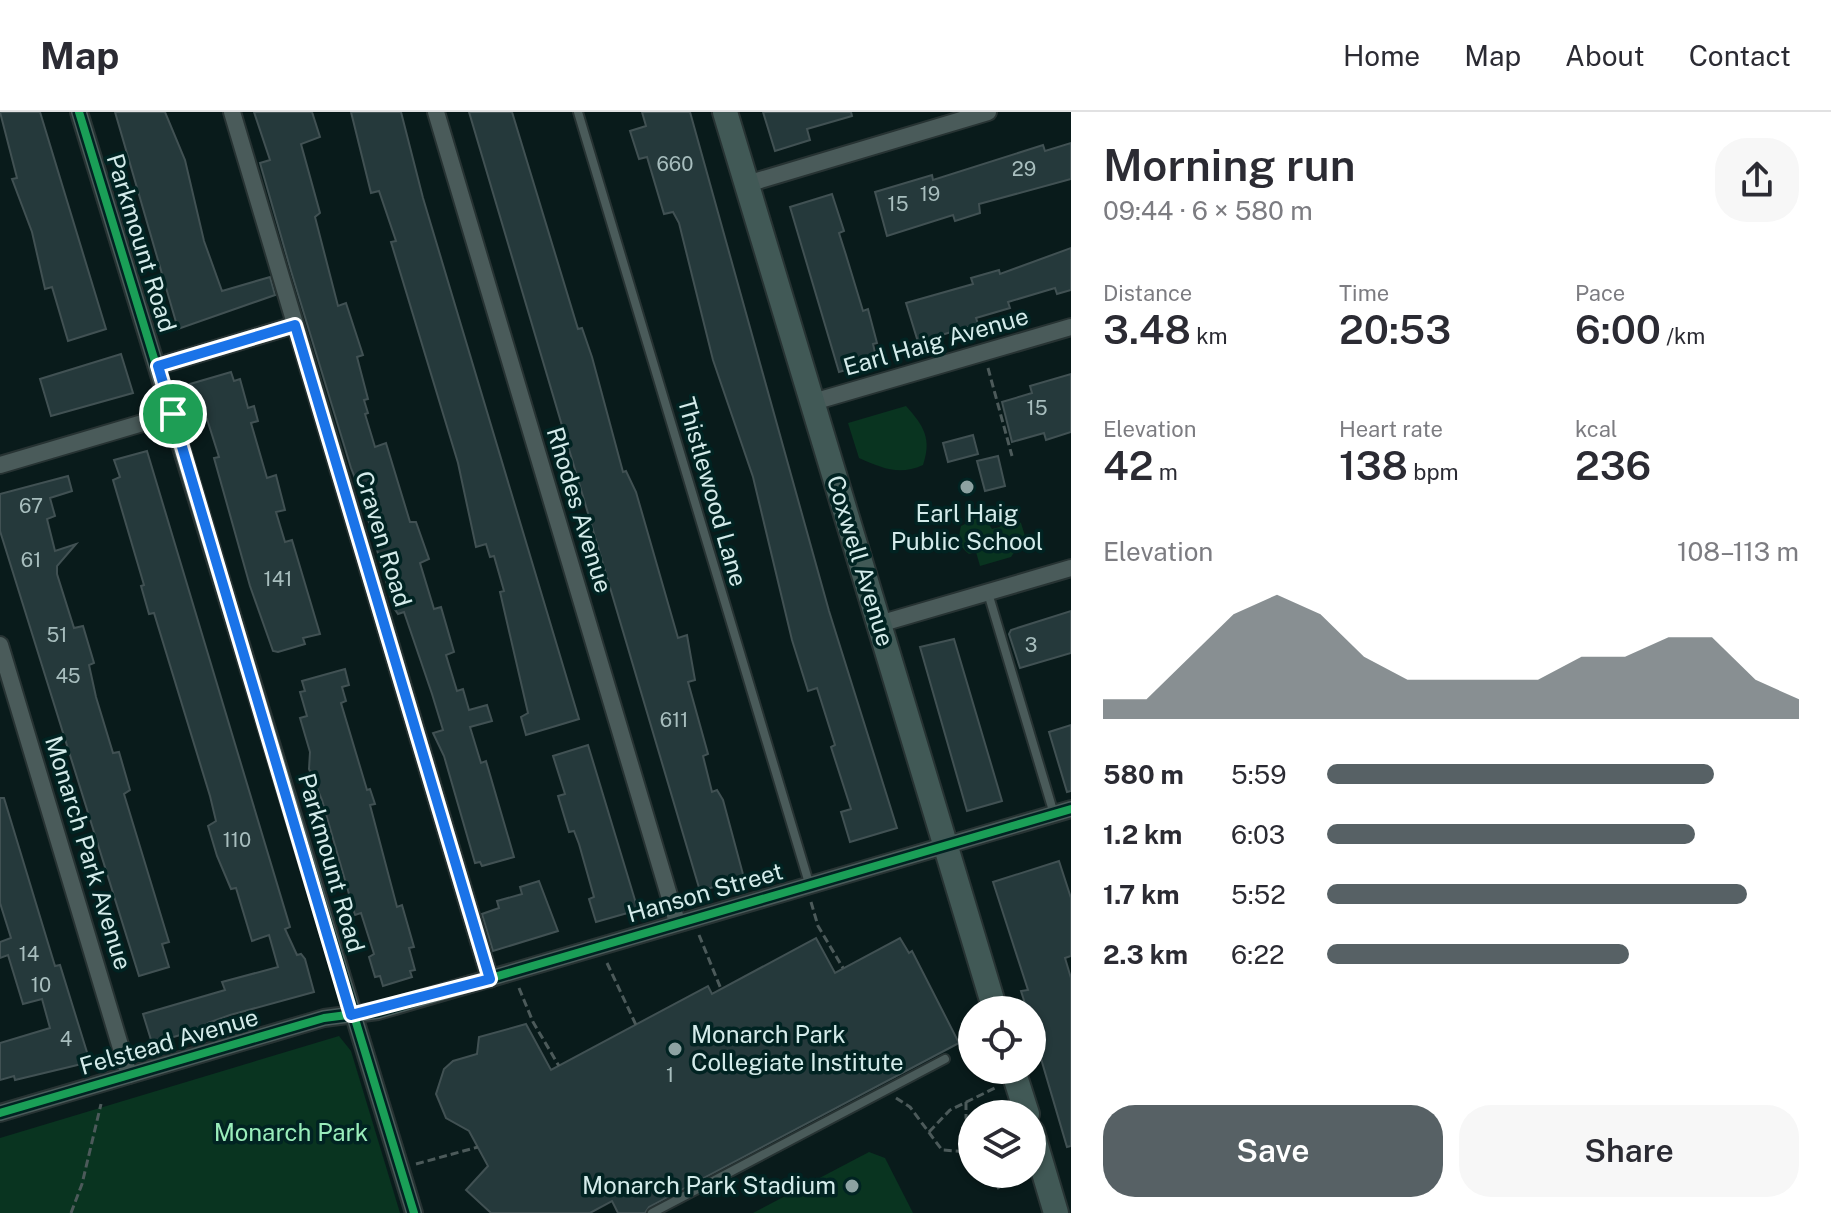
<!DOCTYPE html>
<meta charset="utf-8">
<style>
:root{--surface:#fff;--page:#f7f7f7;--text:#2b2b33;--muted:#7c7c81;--line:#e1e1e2;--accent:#576165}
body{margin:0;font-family:"Public Sans",sans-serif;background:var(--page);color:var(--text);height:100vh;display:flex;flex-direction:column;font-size:30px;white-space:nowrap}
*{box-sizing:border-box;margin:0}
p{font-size:26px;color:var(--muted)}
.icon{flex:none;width:44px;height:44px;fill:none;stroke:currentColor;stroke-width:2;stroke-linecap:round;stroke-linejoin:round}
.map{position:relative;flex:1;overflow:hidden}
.details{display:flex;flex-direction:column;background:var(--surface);width:760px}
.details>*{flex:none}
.tools{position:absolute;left:958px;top:884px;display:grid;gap:16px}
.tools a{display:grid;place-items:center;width:88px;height:88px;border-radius:50%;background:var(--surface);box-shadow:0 2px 6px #0004;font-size:40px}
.pin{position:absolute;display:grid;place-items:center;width:68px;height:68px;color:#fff;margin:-34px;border:4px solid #fff;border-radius:50%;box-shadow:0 2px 8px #0007}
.round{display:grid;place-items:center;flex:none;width:84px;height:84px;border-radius:32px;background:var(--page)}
.headline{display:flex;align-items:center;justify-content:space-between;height:136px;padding:0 32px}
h1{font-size:44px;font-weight:600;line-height:60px}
.metrics{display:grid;grid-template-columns:repeat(3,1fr);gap:12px;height:136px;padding:8px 32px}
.metrics div{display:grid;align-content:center}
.metrics b{font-size:40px;font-weight:600}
.metrics small{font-size:22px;font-weight:400}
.metrics p{font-size:22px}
.chart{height:224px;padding:16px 32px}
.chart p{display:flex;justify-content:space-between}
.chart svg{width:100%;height:144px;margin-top:8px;fill:var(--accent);opacity:.7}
.action{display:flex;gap:16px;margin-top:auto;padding:16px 32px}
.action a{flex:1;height:92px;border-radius:32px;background:var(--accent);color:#fff;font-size:32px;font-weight:600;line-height:92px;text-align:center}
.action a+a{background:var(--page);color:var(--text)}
ul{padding:0 32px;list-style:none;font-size:26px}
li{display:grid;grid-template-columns:128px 96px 1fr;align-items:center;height:60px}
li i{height:20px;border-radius:10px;background:var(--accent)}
header{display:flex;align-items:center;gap:48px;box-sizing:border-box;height:112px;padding:0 40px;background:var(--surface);border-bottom:2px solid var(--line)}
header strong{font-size:38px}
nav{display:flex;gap:44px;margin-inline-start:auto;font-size:28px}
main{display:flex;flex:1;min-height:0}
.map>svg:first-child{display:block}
</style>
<header>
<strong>Map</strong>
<nav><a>Home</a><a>Map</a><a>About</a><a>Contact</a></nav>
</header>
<main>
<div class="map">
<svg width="1071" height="1101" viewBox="0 0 1071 1101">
<rect width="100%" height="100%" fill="#091b1b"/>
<!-- green -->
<g fill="#093420">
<path d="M906,294C924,314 932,327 923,353C899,364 882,356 859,346L848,311Z"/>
<path d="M983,403L992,417L1000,415L1004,407L1013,405L1021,411L1025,424L1011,445L980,454L976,440L969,442C958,434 958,427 961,414Z"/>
<path d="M339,924L351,939L400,1101H0V1026Z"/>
<path d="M869,1040L885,1046L913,1101H753Z"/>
</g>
<!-- building -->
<g fill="#25393b" stroke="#415153" stroke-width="2">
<path d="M0,0H40L106,217L68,229L52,175L45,177L32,120L12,67L17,66Z"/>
<path d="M115,0H165L185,48L204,129L222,179L270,165L275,183L178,217Z"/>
<path d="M254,0H312L320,25L301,32L320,101L315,105L338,194L346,191L363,243L357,245L368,287L364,288L368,301L365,302L375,335L386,331L410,410H416L429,447L420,451L434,497L441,495L454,540L446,543L457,579L463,577L469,598L487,593L492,609L470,615L481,651L486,649L514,745L482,754L480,750L475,751L444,644L433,621L443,618L432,582L404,500L398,502L394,496L368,407L373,406L366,378L359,376L351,356L291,159L260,51L270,48Z"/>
<path d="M351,0H401L423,86L579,607L526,623L521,605L528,601L500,480L504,479L494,444L490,445L486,432L476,435L458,351L391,130L396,129L379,79L371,81Z"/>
<path d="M469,0H512L578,217L582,216L592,245L623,360L626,359L636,380L678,526L687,523L695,568L688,570L708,642L703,644L712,680L717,678L723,688L744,766L700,779Z"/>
<path d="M642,0H690L829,499L897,716L850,730L841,700L851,697L831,635L835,633L817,576L808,579L792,528L753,365L713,248L679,111L673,100L664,102L647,45L639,47L630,19L646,14Z"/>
<path d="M763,0H851L852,4L807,17L810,28L775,39Z"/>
<path d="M1071,31V67L979,92L980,101L955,109L953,103L887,124L875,80L932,63L933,68L1043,33L1045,39Z"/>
<path d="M832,82L844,119L839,121L846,143L863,199L868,197L877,231L873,232L877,249L839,260L790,95Z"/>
<path d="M1071,136V178L1057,182L1055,176L1008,190L1010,196L976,206L978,212L918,230L906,191L973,172L971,166L999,158L1000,162Z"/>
<path d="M121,242L133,281L51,304L40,267Z"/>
<path d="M231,260L234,269L240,267L248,296L254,294L258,309L251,311L267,366L276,363L285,398L276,400L285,430L292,428L320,522L303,526L305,532L278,540L273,539L250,474L214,346L219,345L207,307L204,308L190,272Z"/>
<path d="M1071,262V320L1046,328L1044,321L1012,330L1002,290L1032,281L1030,274Z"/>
<path d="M973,323L978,342L948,350L943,331Z"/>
<path d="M147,339L290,815L285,817L297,843L301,842L305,847L314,880L230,903L208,911L209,915L152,931L143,902L225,878L222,870L278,855L269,823L252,829L236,776L231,777L217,744L208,714L216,709L210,684L154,501L149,502L141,474L144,473L113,368L120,365L114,348Z"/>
<path d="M998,344L1005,374L985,379L977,349Z"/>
<path d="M68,364L72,379L50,386L55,404L47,407L55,439L76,432L57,454V462L74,516L83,514L94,551L89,553L96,585L113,641L119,640L130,678L124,682L169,830L162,832L169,855L139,864L0,419V382Z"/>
<path d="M1071,499V541L1020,556L1009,522L1011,518Z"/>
<path d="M954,527L1002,689L967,699L920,535Z"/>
<path d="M345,557L349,573L342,575L346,589L341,591L367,678L370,677L375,692L370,693L397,795L402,793L414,835L409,836L415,858L410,859L412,865L383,874L380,864L375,865L369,845L374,842L361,801L355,803L322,688L309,657L310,640L300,606L307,604L300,580L305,579L302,569Z"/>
<path d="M1071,613V679L1067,680L1049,620Z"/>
<path d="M588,633L638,798L596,810L589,787L594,785L579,732L574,719L569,720L558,684L565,682L553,644Z"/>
<path d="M0,686H4L55,854L60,853L90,950L15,968L14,964L0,968V931L50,916L42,887L23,892L8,843L0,846V830L11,826L0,791Z"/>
<path d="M1059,749L1071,786V844L1065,846L1071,866V1034L1067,1035L1032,916V898H1027L1021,879L1028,878L993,770Z"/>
<path d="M539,769L558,819L493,839L482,802L499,796L497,789L522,782L520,775Z"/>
<path d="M816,826L835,861L900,826L909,841L912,839L959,931L649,1095L645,1101H618L612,1089L590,1101H491L466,1078L488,1054L469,1019L446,1006L436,982L444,957L453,949L477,942L479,925L526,912L551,958L708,874L712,882Z"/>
</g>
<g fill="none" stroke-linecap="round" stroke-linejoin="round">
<defs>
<g id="service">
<path d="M578,0L809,771"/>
<path d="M988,481L1054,702"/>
<path d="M652,1101L945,947"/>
</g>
<g id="minor">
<path d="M79,0L414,1101"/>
<path d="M232,0L490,867"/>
<path d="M436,0L677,810"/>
<path d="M747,72L988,0"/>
<path d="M158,254L295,213"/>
<path d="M813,290L1071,215"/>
<path d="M0,353L173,302"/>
<path d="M879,512L1071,456"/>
<path d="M0,533L129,963"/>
<path d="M0,1001L324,906L378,899L1071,697"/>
</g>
<g id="primary">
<path d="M725,0L995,898"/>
<path d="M1013,958L1027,1002"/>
<path d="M1032,1020L1056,1101"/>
</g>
</defs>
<!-- service casing -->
<use href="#service" stroke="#273333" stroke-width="12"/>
<!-- minor casing -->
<use href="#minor" stroke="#273333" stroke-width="20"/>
<!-- primary casing -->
<use href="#primary" stroke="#273333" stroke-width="28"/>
<!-- path -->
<g stroke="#4c5a5a" stroke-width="3" stroke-dasharray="8 4" stroke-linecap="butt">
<path d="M988,256L1012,344"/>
<path d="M811,790L818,814L843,856"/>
<path d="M699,823L721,877"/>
<path d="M607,851L636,913"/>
<path d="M519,876L533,910L559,954"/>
<path d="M896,986L910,995L942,1038L972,1040"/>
<path d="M966,990V1006L972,1021"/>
<path d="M929,1020L950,998L997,975"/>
<path d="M416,1052L478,1035"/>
<path d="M991,1062L999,1077"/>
<path d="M71,1101L82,1072L101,992"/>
</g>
<!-- service -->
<use href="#service" stroke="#4a5b5a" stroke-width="8"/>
<!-- minor -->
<use href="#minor" stroke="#4a5b5a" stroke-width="16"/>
<!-- primary -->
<use href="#primary" stroke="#415956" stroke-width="24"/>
<defs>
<g id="cycleway">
<path d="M79,0L414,1101"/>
<path d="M0,1001L324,906L378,899L1071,697"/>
</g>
</defs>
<!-- cycleway casing -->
<use href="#cycleway" stroke="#012322" stroke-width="13"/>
<!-- cycleway -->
<use href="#cycleway" stroke="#1a9f57" stroke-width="8"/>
</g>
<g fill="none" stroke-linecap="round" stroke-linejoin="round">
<defs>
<path id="route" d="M295,213L490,867L351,903L158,254Z"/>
</defs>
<!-- route casing -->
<use href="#route" stroke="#fff" stroke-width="16"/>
<!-- route -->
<use href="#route" stroke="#1a73e8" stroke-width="10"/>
</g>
<!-- markers -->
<g fill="#8da2a2" stroke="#012322" stroke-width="3">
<circle cx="967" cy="375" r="8"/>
<circle cx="675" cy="937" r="8"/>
<circle cx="852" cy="1074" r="8"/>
</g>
<g text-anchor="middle" stroke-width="7" stroke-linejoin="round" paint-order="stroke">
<!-- number labels -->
<g font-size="20" fill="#a8bebe">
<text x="675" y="59">660</text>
<text x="1024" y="64">29</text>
<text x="930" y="89">19</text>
<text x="898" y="99">15</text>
<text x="1037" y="303">15</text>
<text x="31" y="401">67</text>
<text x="31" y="455">61</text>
<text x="278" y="474">141</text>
<text x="57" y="530">51</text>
<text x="1031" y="540">3</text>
<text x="68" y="571">45</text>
<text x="674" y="615">611</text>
<text x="237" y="735">110</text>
<text x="29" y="849">14</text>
<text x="41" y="880">10</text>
<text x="66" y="934">4</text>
<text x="670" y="970">1</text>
</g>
<!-- street labels -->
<g font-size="24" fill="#d4ebea" stroke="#012322">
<text transform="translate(141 131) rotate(73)" y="8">Parkmount Road</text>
<text transform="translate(936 230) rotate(-16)" y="8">Earl Haig Avenue</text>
<text transform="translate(712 380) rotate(74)" y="8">Thistlewood Lane</text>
<text transform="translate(579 398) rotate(73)" y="8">Rhodes Avenue</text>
<text transform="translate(383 427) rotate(73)" y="8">Craven Road</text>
<text transform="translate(860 449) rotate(73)" y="8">Coxwell Avenue</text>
<text transform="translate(88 741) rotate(73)" y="8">Monarch Park Avenue</text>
<text transform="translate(331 751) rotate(74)" y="8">Parkmount Road</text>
<text transform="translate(705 781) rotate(-16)" y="8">Hanson Street</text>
<text transform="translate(169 930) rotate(-16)" y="8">Felstead Avenue</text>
</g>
<!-- poi labels -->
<g font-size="24" fill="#d4ebea" stroke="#012322">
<text x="967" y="410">Earl Haig<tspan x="967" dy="28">Public School</tspan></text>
<text x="691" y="931" text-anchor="start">Monarch Park<tspan x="691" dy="28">Collegiate Institute</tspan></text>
<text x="836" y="1082" text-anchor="end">Monarch Park Stadium</text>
</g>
<!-- park labels -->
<g font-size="24" fill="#9aedbb" stroke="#012322">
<text x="291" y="1029">Monarch Park</text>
</g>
</g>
</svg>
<div class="tools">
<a><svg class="icon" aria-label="locate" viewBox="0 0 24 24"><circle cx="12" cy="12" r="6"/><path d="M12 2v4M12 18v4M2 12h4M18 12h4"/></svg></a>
<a><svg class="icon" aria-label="layers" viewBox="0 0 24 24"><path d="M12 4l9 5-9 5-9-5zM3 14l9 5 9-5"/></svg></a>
</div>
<div class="pin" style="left:173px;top:302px;background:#1e9e55"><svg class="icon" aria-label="arrive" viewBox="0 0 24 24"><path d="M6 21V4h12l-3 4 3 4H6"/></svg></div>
</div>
<section class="details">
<div class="headline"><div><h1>Morning run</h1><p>09:44 · 6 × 580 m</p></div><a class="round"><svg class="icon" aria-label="share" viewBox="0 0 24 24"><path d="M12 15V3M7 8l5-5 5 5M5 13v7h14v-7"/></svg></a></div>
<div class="metrics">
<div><p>Distance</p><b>3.48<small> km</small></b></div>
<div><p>Time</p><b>20:53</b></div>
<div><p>Pace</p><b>6:00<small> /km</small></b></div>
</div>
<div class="metrics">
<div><p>Elevation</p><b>42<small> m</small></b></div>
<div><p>Heart rate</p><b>138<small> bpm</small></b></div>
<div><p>kcal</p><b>236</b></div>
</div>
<div class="chart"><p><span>Elevation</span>108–113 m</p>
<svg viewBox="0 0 160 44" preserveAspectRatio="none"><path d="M0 44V38L10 38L20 25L30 12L40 6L50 12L60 25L70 32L80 32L90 32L100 32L110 25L120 25L130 19L140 19L150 32L160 38V44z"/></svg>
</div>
<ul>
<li><b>580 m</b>5:59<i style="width:82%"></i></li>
<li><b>1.2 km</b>6:03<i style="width:78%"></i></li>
<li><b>1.7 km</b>5:52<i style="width:89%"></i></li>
<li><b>2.3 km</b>6:22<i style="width:64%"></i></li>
</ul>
<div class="action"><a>Save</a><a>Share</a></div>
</section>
</main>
